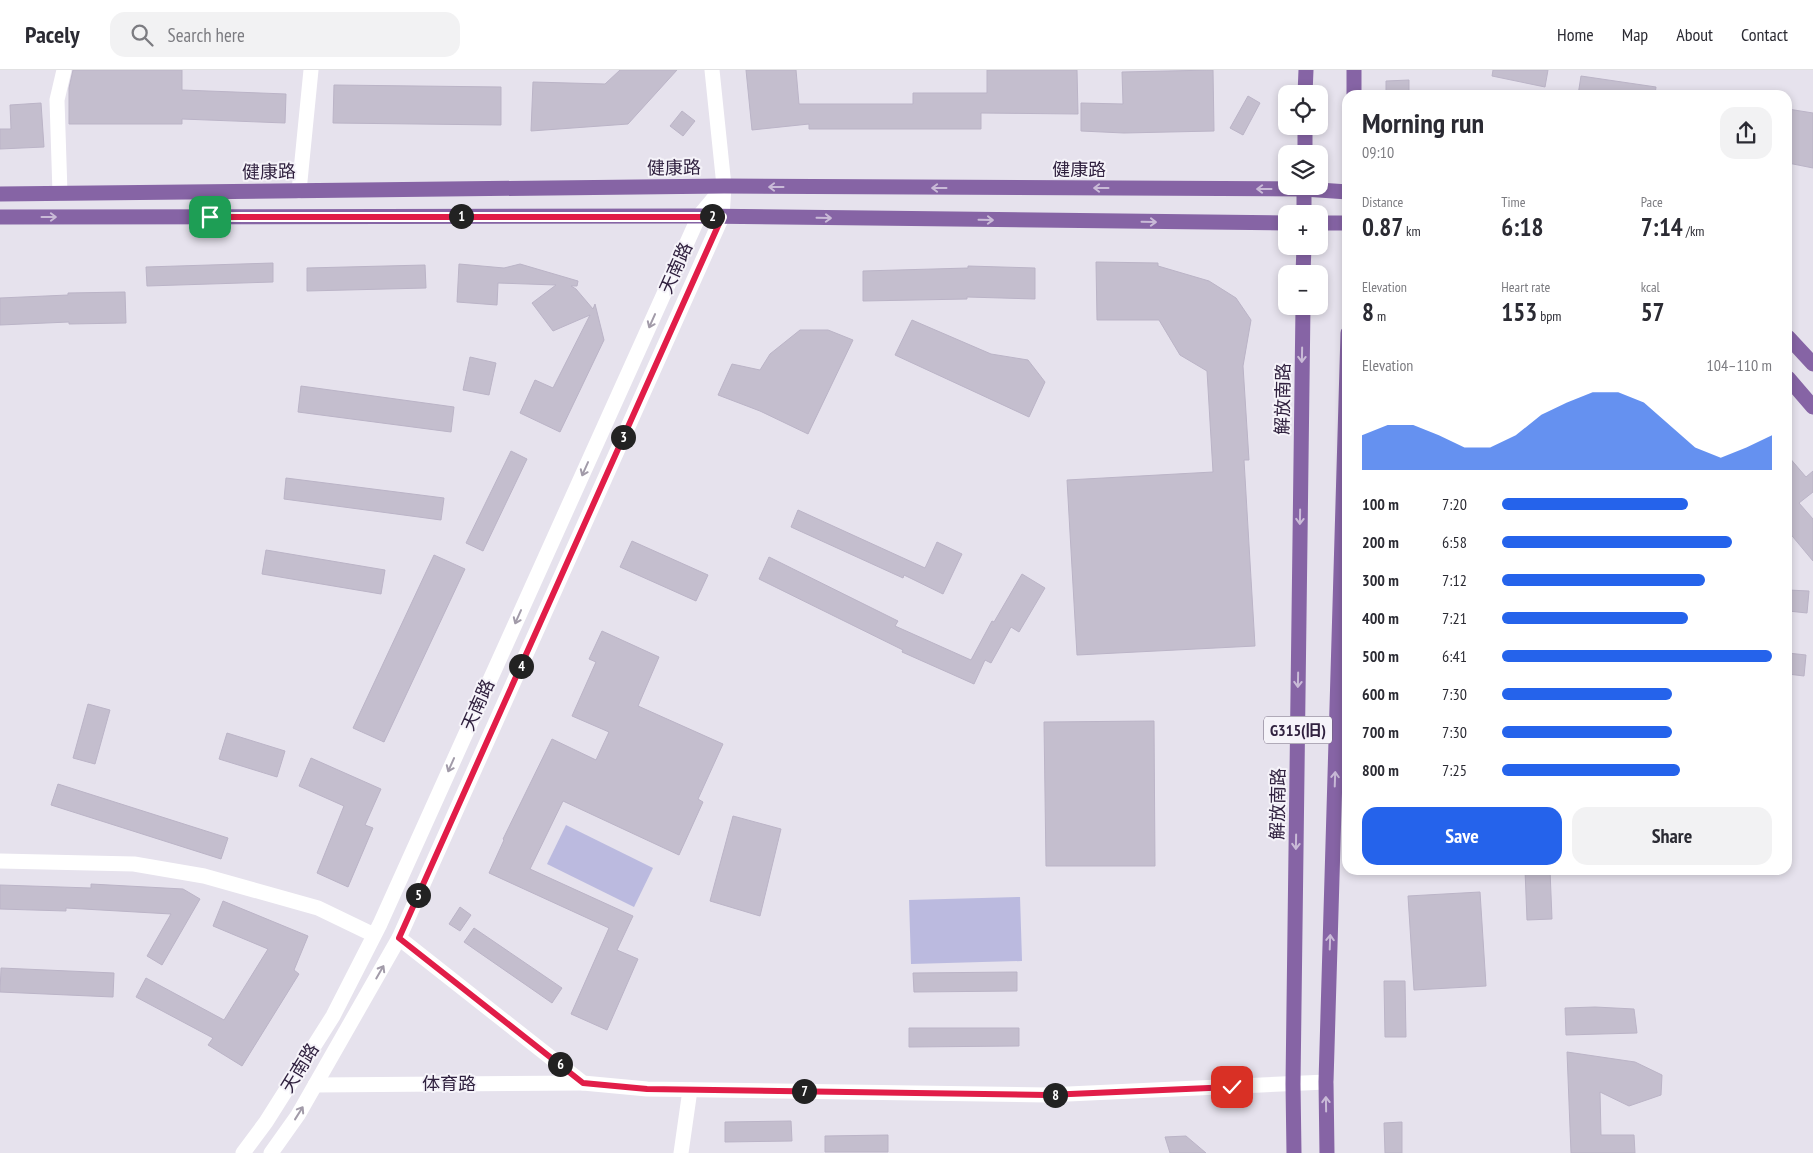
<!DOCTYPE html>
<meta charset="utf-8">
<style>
:root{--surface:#fff;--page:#f2f2f3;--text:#2b2b33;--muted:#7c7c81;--line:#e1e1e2;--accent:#2563eb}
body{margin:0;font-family:"PT Sans Narrow","Noto Sans SC",sans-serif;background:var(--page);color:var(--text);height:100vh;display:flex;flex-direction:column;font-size:19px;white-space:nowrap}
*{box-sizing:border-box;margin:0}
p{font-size:16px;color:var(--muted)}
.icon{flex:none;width:28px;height:28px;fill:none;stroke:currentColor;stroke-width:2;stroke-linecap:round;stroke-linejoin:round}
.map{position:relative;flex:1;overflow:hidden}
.drawer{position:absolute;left:1342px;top:20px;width:450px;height:785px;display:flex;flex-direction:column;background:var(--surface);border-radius:15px;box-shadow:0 2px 8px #0003}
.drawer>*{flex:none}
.buttons{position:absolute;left:1278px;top:15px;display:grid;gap:10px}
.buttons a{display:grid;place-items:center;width:50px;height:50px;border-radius:10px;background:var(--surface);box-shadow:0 2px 8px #0003;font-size:25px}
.pin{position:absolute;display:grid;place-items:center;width:42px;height:42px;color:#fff;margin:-21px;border-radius:10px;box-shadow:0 2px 8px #0006}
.km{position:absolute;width:25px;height:25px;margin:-12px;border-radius:50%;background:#222;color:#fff;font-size:14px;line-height:25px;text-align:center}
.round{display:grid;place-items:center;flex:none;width:52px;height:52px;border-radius:15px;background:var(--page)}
.overview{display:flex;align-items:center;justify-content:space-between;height:85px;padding:0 20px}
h1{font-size:28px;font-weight:700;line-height:38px}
.figures{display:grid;grid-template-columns:repeat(3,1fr);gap:8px;height:85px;padding:5px 20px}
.figures div{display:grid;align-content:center}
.figures b{font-size:25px;font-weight:700}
.figures small{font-size:14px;font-weight:400}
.figures p{font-size:14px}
.chart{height:140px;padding:10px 20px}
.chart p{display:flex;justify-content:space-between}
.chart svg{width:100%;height:90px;margin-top:5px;fill:var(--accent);opacity:.7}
.primary-button{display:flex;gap:10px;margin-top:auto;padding:10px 20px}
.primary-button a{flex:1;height:58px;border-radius:15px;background:var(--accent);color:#fff;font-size:20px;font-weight:700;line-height:58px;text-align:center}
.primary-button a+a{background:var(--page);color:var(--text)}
ul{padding:0 20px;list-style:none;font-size:16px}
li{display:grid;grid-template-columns:80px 60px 1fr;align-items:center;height:38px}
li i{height:12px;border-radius:6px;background:var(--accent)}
header{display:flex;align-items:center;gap:30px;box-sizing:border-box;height:70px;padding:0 25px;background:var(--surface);border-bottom:1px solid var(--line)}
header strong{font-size:24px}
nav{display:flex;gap:28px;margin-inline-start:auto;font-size:18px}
.search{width:350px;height:45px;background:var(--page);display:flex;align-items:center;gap:12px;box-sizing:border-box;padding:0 18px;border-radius:15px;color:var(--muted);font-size:19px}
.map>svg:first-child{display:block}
</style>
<header>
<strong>Pacely</strong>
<div class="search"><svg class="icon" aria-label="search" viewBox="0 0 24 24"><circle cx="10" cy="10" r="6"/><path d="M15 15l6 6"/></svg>Search here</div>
<nav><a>Home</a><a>Map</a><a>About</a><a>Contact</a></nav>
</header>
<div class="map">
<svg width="1813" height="1083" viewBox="0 0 1813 1083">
<rect width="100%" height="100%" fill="#e6e2ed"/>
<!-- green -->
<g fill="#bbbadf">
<path d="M566,755L653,798L634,837L547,794Z"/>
<path d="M1020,827L1022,891L911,894L909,830Z"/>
</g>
<!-- building -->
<g fill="#c4bece" stroke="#bbb4c7">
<path d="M73,0H182V20L286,24L285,53L182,49V54H69V18Z"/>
<path d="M620,0H677L628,54L531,61L533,12L605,14Z"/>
<path d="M746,0H796L799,34H913V23H987V0H1077L1078,44L981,43V59H809V54L752,60Z"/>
<path d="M1213,0L1214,61L1124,63L1081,61V33L1123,34L1122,2Z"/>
<path d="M1493,0H1548L1545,17L1492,6Z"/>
<path d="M1581,6L1656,17L1655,25H1578Z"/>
<path d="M1409,10V25H1386V11Z"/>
<path d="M334,15L501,17V55L333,53Z"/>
<path d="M1248,26L1260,33L1243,65L1230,58Z"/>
<path d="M41,33L44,77L0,79V59H11L10,35Z"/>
<path d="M1788,39L1813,43V98L1788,93Z"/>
<path d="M682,41L695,51L683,66L670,56Z"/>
<path d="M1096,192L1158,193V196L1209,211L1236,228L1251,250L1243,296L1249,390H1244L1255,576L1077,585L1067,410L1213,402L1207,301L1180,285L1159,250H1097Z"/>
<path d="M273,193V212L147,216L146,197Z"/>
<path d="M459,194L504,198L520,194L578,211L577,216H571L576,219L593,239L595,234L604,270L560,362L520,343L535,310L553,318L590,245L553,261L532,233L556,215L498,213L497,235L457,232Z"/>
<path d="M425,195L426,218L307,221V198Z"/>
<path d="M968,196L1035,198V229L967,227V229L863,231V201L968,198Z"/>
<path d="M125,222L126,253L69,254V252L0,255V228L68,225V223Z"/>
<path d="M912,250L991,284L1028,290L1045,312L1029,347L895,285Z"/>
<path d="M800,260H828L853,270L808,364L760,341L718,325L732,294L760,300L770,284Z"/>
<path d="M470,287L496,293L489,325L463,320Z"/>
<path d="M301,316L454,337L451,362L298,342Z"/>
<path d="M511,381L527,389L483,481L466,473Z"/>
<path d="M1788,386L1806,407L1813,401V422L1799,433L1813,449V491L1788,461Z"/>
<path d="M286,408L444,428L441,450L284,429Z"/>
<path d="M798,440L925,498L937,472L962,484L943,524L904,505L903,508L791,457Z"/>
<path d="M632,471L708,505L696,531L620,497Z"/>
<path d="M266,480L385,500L381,524L262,504Z"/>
<path d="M434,485L465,499L384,672L353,658Z"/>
<path d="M769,487L898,551L895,556L971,590L992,551L994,552L1022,504L1045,518L1019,562L1011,557L991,593L985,590L974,614L902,582L903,580L759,509Z"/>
<path d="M1788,520L1809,521L1807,543L1788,541Z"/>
<path d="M602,561L659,587L638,636L723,674L698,729L703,732L679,785L563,731L530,799L633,846L617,880L638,889L607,960L571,944L609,858L489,803L504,770L503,769L552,669L596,690L609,662L572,646L596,592L589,589Z"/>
<path d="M1788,583L1806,585L1804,606L1788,604Z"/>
<path d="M88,634L110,640L95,694L73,688Z"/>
<path d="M1154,651L1155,796H1046L1044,652Z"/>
<path d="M227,663L285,681L277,707L219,689Z"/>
<path d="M311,688L381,719L365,755L373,758L348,817L317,803L344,736L299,716Z"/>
<path d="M58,714L228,768L221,789L51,735Z"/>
<path d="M733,746L781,759L760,846L710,831Z"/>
<path d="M1525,800H1550L1552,849L1527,850Z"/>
<path d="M91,814L183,819L200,829L162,895L147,886L171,844L66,838V841L0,839V815L91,818Z"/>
<path d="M1480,822L1486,916L1414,920L1408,826Z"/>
<path d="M223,831L308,866L294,900L299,904L242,996L208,975L213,968L136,927L146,908L224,950L268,879L213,856Z"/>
<path d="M460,837L471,845L460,861L449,854Z"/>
<path d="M474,858L562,918L552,933L464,872Z"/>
<path d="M1,898L114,903L113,927L0,922Z"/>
<path d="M1017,902V921L914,922L913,903Z"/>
<path d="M1384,911H1405L1406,967H1385Z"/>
<path d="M1595,937L1634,939L1637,963L1566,965L1565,938Z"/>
<path d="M909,958H1019V976L909,977Z"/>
<path d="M1567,982L1635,992L1662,1005L1661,1025L1629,1036L1600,1022L1601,1065H1634L1635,1083H1571Z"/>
<path d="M791,1051L792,1071L725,1072V1052Z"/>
<path d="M1402,1052V1083H1385L1384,1053Z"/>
<path d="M888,1065V1082H825V1066Z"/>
<path d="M1186,1066L1206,1083H1170L1165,1067Z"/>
</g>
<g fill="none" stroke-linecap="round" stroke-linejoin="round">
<!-- minor -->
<g stroke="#fff" stroke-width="15">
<path d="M299,121L311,0"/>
<path d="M60,123L57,30L64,0"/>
<path d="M0,791L134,794L204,806L318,838L374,865"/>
<path d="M399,868L583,1013L647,1019L1047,1025L1326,1012"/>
<path d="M315,1015L583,1013"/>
<path d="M243,1083L266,1052L333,946L380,854L699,146L724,116"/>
<path d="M271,1083L298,1045L399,868L722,147L724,116L712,0"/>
<path d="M681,1083L690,1020"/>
</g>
<!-- major -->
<g stroke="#8664a5" stroke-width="15">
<path d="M1354,0V25"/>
<path d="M1305,24L1306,0"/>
<path d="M1305,84V56"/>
<path d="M0,124L724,116L1304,119L1348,122"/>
<path d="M1304,144V116"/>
<path d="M0,147L699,146L1286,153"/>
<path d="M1319,153H1348"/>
<path d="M1303,204L1304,176"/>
<path d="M1788,267L1813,294"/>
<path d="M1788,308L1813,337"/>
<path d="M1294,1083L1293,1014L1303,236"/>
<path d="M1327,1083L1326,1012L1348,263"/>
</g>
</g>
<!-- one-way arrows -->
<defs><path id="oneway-shaft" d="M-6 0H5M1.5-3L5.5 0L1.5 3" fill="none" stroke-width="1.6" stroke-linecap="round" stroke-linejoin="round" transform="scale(1.25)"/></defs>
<g stroke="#c9bad7">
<use href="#oneway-shaft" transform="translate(776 117) rotate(-180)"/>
<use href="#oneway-shaft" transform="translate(939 118) rotate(-180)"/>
<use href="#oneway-shaft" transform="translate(1101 118) rotate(-180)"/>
<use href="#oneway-shaft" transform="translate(1264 119) rotate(-180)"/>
<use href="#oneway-shaft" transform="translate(49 147)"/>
<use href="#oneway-shaft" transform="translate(824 148) rotate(1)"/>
<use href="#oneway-shaft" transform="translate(986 150) rotate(1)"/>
<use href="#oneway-shaft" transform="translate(1149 152) rotate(1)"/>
<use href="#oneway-shaft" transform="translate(1302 285) rotate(91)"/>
<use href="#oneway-shaft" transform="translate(1300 447) rotate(91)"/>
<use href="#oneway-shaft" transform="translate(1298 610) rotate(91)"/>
<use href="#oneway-shaft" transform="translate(1335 709) rotate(-88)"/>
<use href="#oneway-shaft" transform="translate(1296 772) rotate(91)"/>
<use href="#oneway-shaft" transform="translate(1330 872) rotate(-88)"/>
<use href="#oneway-shaft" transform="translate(1326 1034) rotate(-91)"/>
</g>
<g stroke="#a29ba9">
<use href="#oneway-shaft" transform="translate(652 251) rotate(114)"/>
<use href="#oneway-shaft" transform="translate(585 399) rotate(114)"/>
<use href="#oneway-shaft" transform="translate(518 547) rotate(114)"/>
<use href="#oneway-shaft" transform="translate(451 695) rotate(114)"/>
<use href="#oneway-shaft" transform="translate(380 902) rotate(-60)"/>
<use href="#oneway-shaft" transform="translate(299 1043) rotate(-58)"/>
</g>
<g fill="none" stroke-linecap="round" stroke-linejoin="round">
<defs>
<path id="route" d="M210,147H722L399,868L583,1013L647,1019L1047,1025L1232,1017"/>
</defs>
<!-- route casing -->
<use href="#route" stroke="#fff" stroke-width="10"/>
<!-- route -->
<use href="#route" stroke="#e11d48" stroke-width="6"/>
</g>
<g text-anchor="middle" stroke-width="4" stroke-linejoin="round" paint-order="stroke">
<!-- shield labels -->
<rect fill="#f5f3f9" stroke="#6b6077" stroke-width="1" x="1264" y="646.5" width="68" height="27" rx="4"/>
<g font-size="16" font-weight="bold" fill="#30213f">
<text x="1298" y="666">G315(旧)</text>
</g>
<!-- street labels -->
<g font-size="18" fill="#30213f" stroke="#f5f3f9">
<text transform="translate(674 98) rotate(-1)" y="6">健康路</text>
<text x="1079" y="106">健康路</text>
<text transform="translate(269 102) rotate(-1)" y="6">健康路</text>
<text transform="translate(676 198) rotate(-66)" y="6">天南路</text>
<text transform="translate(1283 329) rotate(-89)" y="6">解放南路</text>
<text transform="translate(478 635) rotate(-66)" y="6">天南路</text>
<text transform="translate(1278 734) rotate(-89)" y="6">解放南路</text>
<text transform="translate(300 998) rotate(-58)" y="6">天南路</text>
<text x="449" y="1020">体育路</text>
</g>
</g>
</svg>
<div class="buttons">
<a><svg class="icon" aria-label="locate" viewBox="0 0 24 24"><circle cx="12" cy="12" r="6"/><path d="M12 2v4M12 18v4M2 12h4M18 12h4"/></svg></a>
<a><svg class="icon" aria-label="layers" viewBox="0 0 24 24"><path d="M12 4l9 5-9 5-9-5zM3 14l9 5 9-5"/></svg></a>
<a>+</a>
<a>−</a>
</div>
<div class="pin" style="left:210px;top:147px;background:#1e9e55"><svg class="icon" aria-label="arrive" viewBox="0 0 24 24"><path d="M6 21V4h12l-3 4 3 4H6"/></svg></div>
<div class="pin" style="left:1232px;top:1017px;background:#d93025"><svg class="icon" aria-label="check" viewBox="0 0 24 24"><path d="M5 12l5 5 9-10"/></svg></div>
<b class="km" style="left:461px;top:146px">1</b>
<b class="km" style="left:712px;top:146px">2</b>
<b class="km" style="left:623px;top:367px">3</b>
<b class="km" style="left:521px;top:596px">4</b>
<b class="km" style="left:418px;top:825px">5</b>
<b class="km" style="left:560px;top:994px">6</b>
<b class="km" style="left:804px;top:1021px">7</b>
<b class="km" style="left:1055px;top:1025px">8</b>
<section class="drawer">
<div class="overview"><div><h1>Morning run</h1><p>09:10</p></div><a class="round"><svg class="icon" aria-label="share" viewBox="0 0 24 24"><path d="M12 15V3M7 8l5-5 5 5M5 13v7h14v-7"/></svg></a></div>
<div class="figures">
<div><p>Distance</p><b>0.87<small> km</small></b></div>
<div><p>Time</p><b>6:18</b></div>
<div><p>Pace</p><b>7:14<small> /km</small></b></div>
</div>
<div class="figures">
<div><p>Elevation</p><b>8<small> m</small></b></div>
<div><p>Heart rate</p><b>153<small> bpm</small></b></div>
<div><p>kcal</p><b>57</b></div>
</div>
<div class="chart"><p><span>Elevation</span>104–110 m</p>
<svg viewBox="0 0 160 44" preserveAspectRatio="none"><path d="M0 44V27L10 22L20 22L30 27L40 33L50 33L60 27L70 17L80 11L90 6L100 6L110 11L120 22L130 33L140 38L150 33L160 27V44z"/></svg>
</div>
<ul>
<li><b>100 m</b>7:20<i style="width:69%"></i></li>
<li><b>200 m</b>6:58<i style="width:85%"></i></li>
<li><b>300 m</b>7:12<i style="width:75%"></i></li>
<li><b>400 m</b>7:21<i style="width:69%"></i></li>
<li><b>500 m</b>6:41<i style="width:100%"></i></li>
<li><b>600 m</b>7:30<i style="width:63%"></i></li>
<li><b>700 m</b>7:30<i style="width:63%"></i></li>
<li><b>800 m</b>7:25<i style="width:66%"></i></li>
</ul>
<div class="primary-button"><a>Save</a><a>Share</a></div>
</section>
</div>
